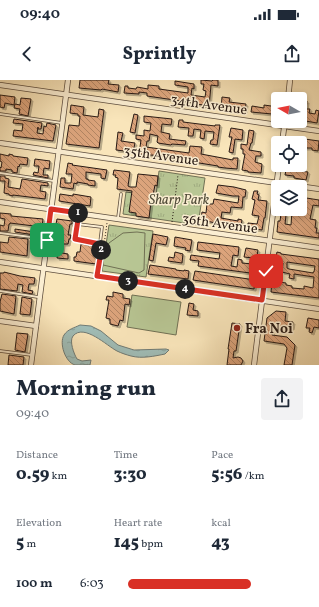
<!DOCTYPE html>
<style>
:root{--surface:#fff;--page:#f2f2f3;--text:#1f2937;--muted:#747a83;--accent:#d93025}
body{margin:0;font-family:Vollkorn,serif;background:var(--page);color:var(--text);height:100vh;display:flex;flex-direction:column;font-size:15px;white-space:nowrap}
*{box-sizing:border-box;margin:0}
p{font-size:13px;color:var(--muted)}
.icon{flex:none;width:22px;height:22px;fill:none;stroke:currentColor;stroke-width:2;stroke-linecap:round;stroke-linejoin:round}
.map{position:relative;height:285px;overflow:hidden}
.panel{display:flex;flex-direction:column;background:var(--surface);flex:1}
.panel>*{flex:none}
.needle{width:26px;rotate:279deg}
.fabs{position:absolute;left:271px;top:12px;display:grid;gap:8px}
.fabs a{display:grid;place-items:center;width:36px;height:36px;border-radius:4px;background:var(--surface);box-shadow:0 2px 6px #0003;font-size:20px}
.pin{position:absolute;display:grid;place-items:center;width:34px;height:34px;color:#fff;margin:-17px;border-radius:8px;box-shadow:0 2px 6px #0006}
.km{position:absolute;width:20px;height:20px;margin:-10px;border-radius:50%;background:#222;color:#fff;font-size:11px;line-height:20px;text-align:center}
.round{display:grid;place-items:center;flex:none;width:42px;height:42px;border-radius:4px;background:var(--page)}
.headline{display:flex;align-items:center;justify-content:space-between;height:68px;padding:0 16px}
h1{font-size:22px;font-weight:800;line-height:30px}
.figures{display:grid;grid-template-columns:repeat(3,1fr);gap:6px;height:68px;padding:4px 16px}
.figures div{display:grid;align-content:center}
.figures b{font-size:17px;font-weight:800}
.figures small{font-size:11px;font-weight:400}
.figures p{font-size:11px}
ul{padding:0 16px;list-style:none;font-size:13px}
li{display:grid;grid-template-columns:64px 48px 1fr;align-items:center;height:30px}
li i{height:10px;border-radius:5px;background:var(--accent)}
.status{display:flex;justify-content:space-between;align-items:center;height:28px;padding:0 20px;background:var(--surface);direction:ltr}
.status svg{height:11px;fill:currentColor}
header{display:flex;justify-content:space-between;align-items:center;height:52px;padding:0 16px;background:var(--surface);font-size:18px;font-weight:800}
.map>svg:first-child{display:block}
</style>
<div class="status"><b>09:40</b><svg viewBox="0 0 49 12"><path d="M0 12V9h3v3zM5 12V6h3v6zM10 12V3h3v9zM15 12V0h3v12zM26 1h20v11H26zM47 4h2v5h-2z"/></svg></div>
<header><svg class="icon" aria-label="back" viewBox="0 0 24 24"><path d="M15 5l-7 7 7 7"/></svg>Sprintly<svg class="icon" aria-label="share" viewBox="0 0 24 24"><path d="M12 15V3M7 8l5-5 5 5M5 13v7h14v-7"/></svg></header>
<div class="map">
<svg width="319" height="285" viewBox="0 0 319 285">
<defs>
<pattern id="grass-tufts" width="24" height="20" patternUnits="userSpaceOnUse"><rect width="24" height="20" fill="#b8c694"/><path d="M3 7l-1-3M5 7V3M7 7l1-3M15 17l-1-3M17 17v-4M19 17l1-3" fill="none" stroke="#9eaa7f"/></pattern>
<pattern id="water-ripples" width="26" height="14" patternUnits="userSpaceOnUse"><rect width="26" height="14" fill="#a0bdb7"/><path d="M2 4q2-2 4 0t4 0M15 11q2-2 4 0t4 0" fill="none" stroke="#8aa29c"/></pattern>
<pattern id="building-back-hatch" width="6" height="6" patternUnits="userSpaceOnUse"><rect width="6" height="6" fill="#dca47c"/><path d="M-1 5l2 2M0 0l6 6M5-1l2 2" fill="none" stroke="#b28564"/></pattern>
<filter id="shadow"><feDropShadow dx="2" dy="2" stdDeviation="0" flood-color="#0004"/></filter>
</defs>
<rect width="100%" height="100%" fill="#f9e5ba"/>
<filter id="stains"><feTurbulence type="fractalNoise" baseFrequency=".005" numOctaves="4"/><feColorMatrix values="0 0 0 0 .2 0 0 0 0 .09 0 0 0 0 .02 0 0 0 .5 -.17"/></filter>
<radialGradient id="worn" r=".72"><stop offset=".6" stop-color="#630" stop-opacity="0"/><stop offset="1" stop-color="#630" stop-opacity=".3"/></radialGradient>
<!-- grass -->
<g fill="url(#grass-tufts)" stroke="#707054">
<path d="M159,91L205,98L198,145L123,134L126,112L156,116Z"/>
<path d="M109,145L153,151L146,197L102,191Z"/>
</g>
<!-- pitch -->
<g fill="#b8c694" stroke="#707054">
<path d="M137,152L145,153L144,190L139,193L103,185L104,172L109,163L123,153Z"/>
<path d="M132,215L181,222L176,255L127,247Z"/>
</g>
<!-- water -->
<path fill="url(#water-ripples)" stroke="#707b75" d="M80,245L91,246L101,251L118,265L134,270L166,269L169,270L165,274C155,276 142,279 131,276C127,275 121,273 117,271C107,266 84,243 73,256C69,261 74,274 77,279L82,281L91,280L90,285C86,285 79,285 75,285C65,282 59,263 64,255C68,249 74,248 80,245Z"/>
<!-- building -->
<g fill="url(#building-back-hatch)" stroke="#271913" fill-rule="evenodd" filter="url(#shadow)">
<path d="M80,0H109L108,4L119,5L118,12L102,9L101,10L79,8Z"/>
<path d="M201,0L212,1L213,0H218V6L211,5L209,27H204V25L195,24V23L147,16V13L139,12V14L124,13L125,6H128V8L136,9L137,7L148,9V5L159,6V9L188,13V7L175,5V1L194,4V9L192,8L191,15L205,17L206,11L203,10L204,4H201Z"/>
<path d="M0,15L15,17L14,25L5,23L4,28L0,27Z"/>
<path d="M222,17L230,18L229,22L246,24L245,31L225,28V30L221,29Z"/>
<path d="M21,18L31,19L28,36L19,34L20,29L14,28L15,24L20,25Z"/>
<path d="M302,21H307L306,29H310L309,33L315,34L316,30L319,31L317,43L300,40V26H302Z"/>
<path d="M71,25L84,27L83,35L98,37L99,29L104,30L99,68L66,64L69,45L79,46L80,36H78V34L70,33Z"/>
<path d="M264,25L278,27L277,36H275V35L272,34L251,32L252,26L264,28Z"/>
<path d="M134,34L138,35L135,53L130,52Z"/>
<path d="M144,36L172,39L171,45L162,44L161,52L170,54L169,59L186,61L185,65L172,64L171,65L158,63L157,62L158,56L150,54L149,61H147L146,67L189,73L190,66L202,67L201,74L233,80V78H238L237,89L225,88L218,87V86L193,82V81L174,79V77L139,74L141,60L136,59V55L144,56V50L150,51L151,43L144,42Z"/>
<path d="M14,39L42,43L41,49H38V47L37,53L43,54L44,46L46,47L47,43L56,45L53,61L13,56L14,50L22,51L23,44L13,43Z"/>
<path d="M179,40H183V42L215,46V45H220L217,65L210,64L211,60H213L214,52L205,51L204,59L200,58L201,50L194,49L193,56H188L189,48L178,47Z"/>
<path d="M231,48L243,50L242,60L235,59L233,73L229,72L232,57H229Z"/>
<path d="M249,50L254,51L252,63H251L249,70L261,72V76H256L255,82L262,84L261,93L248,92V91L242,90L245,74H243V69H241V64L247,65Z"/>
<path d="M118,52L123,53L121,61L135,63L133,72L116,70Z"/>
<path d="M290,57L319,61L318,71L312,70V68H305L306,65L300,64V62H297V63H296L290,62Z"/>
<path d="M0,74L9,76V74L13,75V76L28,78L27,85L20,84L19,87L18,86L17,93L12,92V90L6,89V91H0V87L1,88L2,82L0,81Z"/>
<path d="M35,79L50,81L49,89L44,88L43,95H48V98L33,95L34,92L38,93L39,86H34Z"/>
<path d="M68,83L73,84L72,85L107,90L105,99L101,98V94L86,92V99H88V100L95,101V106L88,105V104L77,102V104L74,103L73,109L60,107L61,98H65V103H71L72,94H66Z"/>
<path d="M287,85H294L293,88L300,89V91L308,92L306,100L294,98V96L285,95Z"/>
<path d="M114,90L130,92L128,106L130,107H136L138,94L158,96L157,106L155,105L153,115H150L149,122H151L149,138L136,136V133L129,132L132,111L117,109L118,98L115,97L116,95H113Z"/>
<path d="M0,96H5V98L9,99L8,107L20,109L22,99L48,103V106L41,105L40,111L46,112L45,119L13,115V116L9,115V114L4,113L5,101H0Z"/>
<path d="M218,105L234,107L246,110L245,117H243L242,128L231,127L230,133L222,132L221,138L238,141V139L242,140L241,146L231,144V146L216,144V143L201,140L202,132L206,133L207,124H213L214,119L238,123L239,116H233L216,113Z"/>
<path d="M254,111H258L257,114L259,115L258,120L267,121L265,138H264L262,150L248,148V143L257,144L259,136L252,135L255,120L252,119Z"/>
<path d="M60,114L73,116V114L91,117L90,126L59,121Z"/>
<path d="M300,117L319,120V126L313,125L310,139L316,140L315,148H317L316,153H319V158L277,152L278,141H280L281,134L286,135L285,144L291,145L292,131L302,132L303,126L300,125Z"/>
<path d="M0,133L11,134V136L43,139L42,147L10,143V144H9L8,151H0V145L4,146L5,139L0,138Z"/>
<path d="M57,139L72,141V144H70L68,155H71L70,159H69L68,164H63L62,173L68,174V179L57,178L58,169H56L57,160H56V157H55V152H57L58,144H56Z"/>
<path d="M15,149L41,153V156L15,152Z"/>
<path d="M153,154L168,157L166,165L156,163L153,181L149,180Z"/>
<path d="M9,157L28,159L27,176L0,172V162L8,163Z"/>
<path d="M175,157L192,160L190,171L185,170L186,168L174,166Z"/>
<path d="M198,162L239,167L238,176L233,175L231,186L237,187L238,179L242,180V183L252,184L253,178L244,177L246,168L258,170L255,188L251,187L250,193L198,186L199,181L190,180L191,175L219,179L220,173L197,170Z"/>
<path d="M81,164L98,167L96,184L74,181V177H76L77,172H80Z"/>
<path d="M175,172L183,174L182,183L168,181L169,177L174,178Z"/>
<path d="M277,172L281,173V174L319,179V218L271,212L272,201L286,203V205L292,206V208L304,209V206L313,208L314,197L294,194V199L289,198L290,194L282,192L283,183L275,182ZM287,182L315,186L314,192H313V193L289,189L287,188Z"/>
<path d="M150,185L176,189V190L184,191V190L189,191L188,199L148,194Z"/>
<path d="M195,191L255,200L254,209L193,200Z"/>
<path d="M4,192L20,196L35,198L34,204H29L28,210L33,211L32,214L22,212L23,205L18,204L17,211L0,209V193H4Z"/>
<path d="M113,212L123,214V218L130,219L129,225L125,224L123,241L120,240L118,246L110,244V239L106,238L109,220H106L107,216L113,217Z"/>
<path d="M2,214L16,216L14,234L0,231V222Z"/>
<path d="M22,217L32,219L30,235L20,234Z"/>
<path d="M189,223L194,224L193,230L198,231V236L187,235Z"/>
<path d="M276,231L286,232L285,241L293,242L292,248L283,246L279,249L274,243L272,255L287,257L295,265L292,285H284L287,268L284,264L264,261L267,238Z"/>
<path d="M308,238L319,240V248L314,247L312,253L309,252L310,248H306Z"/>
<path d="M232,243L240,244L236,271H234L233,278L238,277L241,278L243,281L241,285H227L229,269H228Z"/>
<path d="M17,253L28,254L25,272L15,270Z"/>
<path d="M9,275L24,277L23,285H8Z"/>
</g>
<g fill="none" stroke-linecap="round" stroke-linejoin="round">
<defs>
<g id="lane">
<path d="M0,34L62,43"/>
<path d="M0,93L54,101"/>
<path d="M79,133L75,159L100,163"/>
<path d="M118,138L121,114"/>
<path d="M77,144L102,147L100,163L101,166L97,196"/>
<path d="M0,153L46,159"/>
<path d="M0,211L38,217"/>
<path d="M0,271L32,275"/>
</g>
<g id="street">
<path d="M0,5L319,51"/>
<path d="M288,19L290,0"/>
<path d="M0,63L319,109"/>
<path d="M282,63L285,41"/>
<path d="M0,122L319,168"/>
<path d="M0,182L319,229"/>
<path d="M0,241L36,246"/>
<path d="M31,285L68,0"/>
<path d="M254,285L279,85"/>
</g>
</defs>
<!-- lane casing -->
<use href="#lane" stroke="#5c4c3d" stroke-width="3.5"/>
<!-- street casing -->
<use href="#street" stroke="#5c4c3d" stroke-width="6"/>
<!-- path -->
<g stroke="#271913" stroke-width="1" stroke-dasharray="1 2" stroke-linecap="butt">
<path d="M172,142L178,95"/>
<path d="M104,165L107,143"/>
</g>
<!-- lane -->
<use href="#lane" stroke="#fbeed2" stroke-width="2"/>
<!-- street -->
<use href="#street" stroke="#fbeed2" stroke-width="4.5"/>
</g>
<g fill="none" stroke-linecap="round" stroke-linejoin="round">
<defs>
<path id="route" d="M47,160L51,129L79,133L75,159L100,164L102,166L97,196L262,220L266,191"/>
</defs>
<!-- route casing -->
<use href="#route" stroke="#fff" stroke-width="8"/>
<!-- route -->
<use href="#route" stroke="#d93025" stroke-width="5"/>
</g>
<!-- markers -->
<circle fill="#8f2418" stroke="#fbeed2" stroke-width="1.5" cx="237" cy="248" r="4"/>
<g text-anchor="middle" stroke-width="3" stroke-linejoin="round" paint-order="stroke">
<!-- street labels -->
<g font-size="14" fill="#271913" stroke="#fbeed2">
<text transform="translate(209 24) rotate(8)" y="5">34th Avenue</text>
<text transform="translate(161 75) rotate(8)" y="5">35th Avenue</text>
<text transform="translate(220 143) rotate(8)" y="5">36th Avenue</text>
</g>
<!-- park labels -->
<g font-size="14" font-style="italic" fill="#524d3a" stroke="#fbeed2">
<text x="179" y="124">Sharp Park</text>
</g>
<!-- poi labels -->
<g font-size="14" font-weight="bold" fill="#271913" stroke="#fbeed2" text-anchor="start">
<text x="245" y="253">Fra Noi</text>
</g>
</g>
<rect width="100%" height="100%" filter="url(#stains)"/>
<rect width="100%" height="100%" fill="url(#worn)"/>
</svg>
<div class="fabs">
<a><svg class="needle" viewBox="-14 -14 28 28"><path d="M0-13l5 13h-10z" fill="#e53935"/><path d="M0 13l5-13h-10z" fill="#747a83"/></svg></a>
<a><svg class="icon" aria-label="locate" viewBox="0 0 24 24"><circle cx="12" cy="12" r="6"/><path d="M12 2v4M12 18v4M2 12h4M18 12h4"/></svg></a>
<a><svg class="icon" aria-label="layers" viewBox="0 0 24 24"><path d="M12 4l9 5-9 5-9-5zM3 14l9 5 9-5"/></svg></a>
</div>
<div class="pin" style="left:47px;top:160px;background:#1e9e55"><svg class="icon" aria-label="arrive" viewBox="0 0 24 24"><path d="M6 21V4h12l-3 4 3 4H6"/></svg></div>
<div class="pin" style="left:266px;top:191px;background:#d93025"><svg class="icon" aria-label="check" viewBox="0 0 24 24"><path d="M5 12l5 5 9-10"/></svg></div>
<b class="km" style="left:78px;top:133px">1</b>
<b class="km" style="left:101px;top:170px">2</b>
<b class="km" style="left:128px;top:201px">3</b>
<b class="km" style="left:185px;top:209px">4</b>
</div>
<section class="panel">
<div class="headline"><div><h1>Morning run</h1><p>09:40</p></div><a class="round"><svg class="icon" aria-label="share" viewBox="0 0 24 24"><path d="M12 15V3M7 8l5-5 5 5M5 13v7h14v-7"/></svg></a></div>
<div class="figures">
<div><p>Distance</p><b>0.59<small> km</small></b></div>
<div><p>Time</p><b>3:30</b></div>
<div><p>Pace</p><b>5:56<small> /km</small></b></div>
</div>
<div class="figures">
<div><p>Elevation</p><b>5<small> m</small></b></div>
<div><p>Heart rate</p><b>145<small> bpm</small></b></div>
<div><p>kcal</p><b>43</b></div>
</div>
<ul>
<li><b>100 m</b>6:03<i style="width:70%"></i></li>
</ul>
</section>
